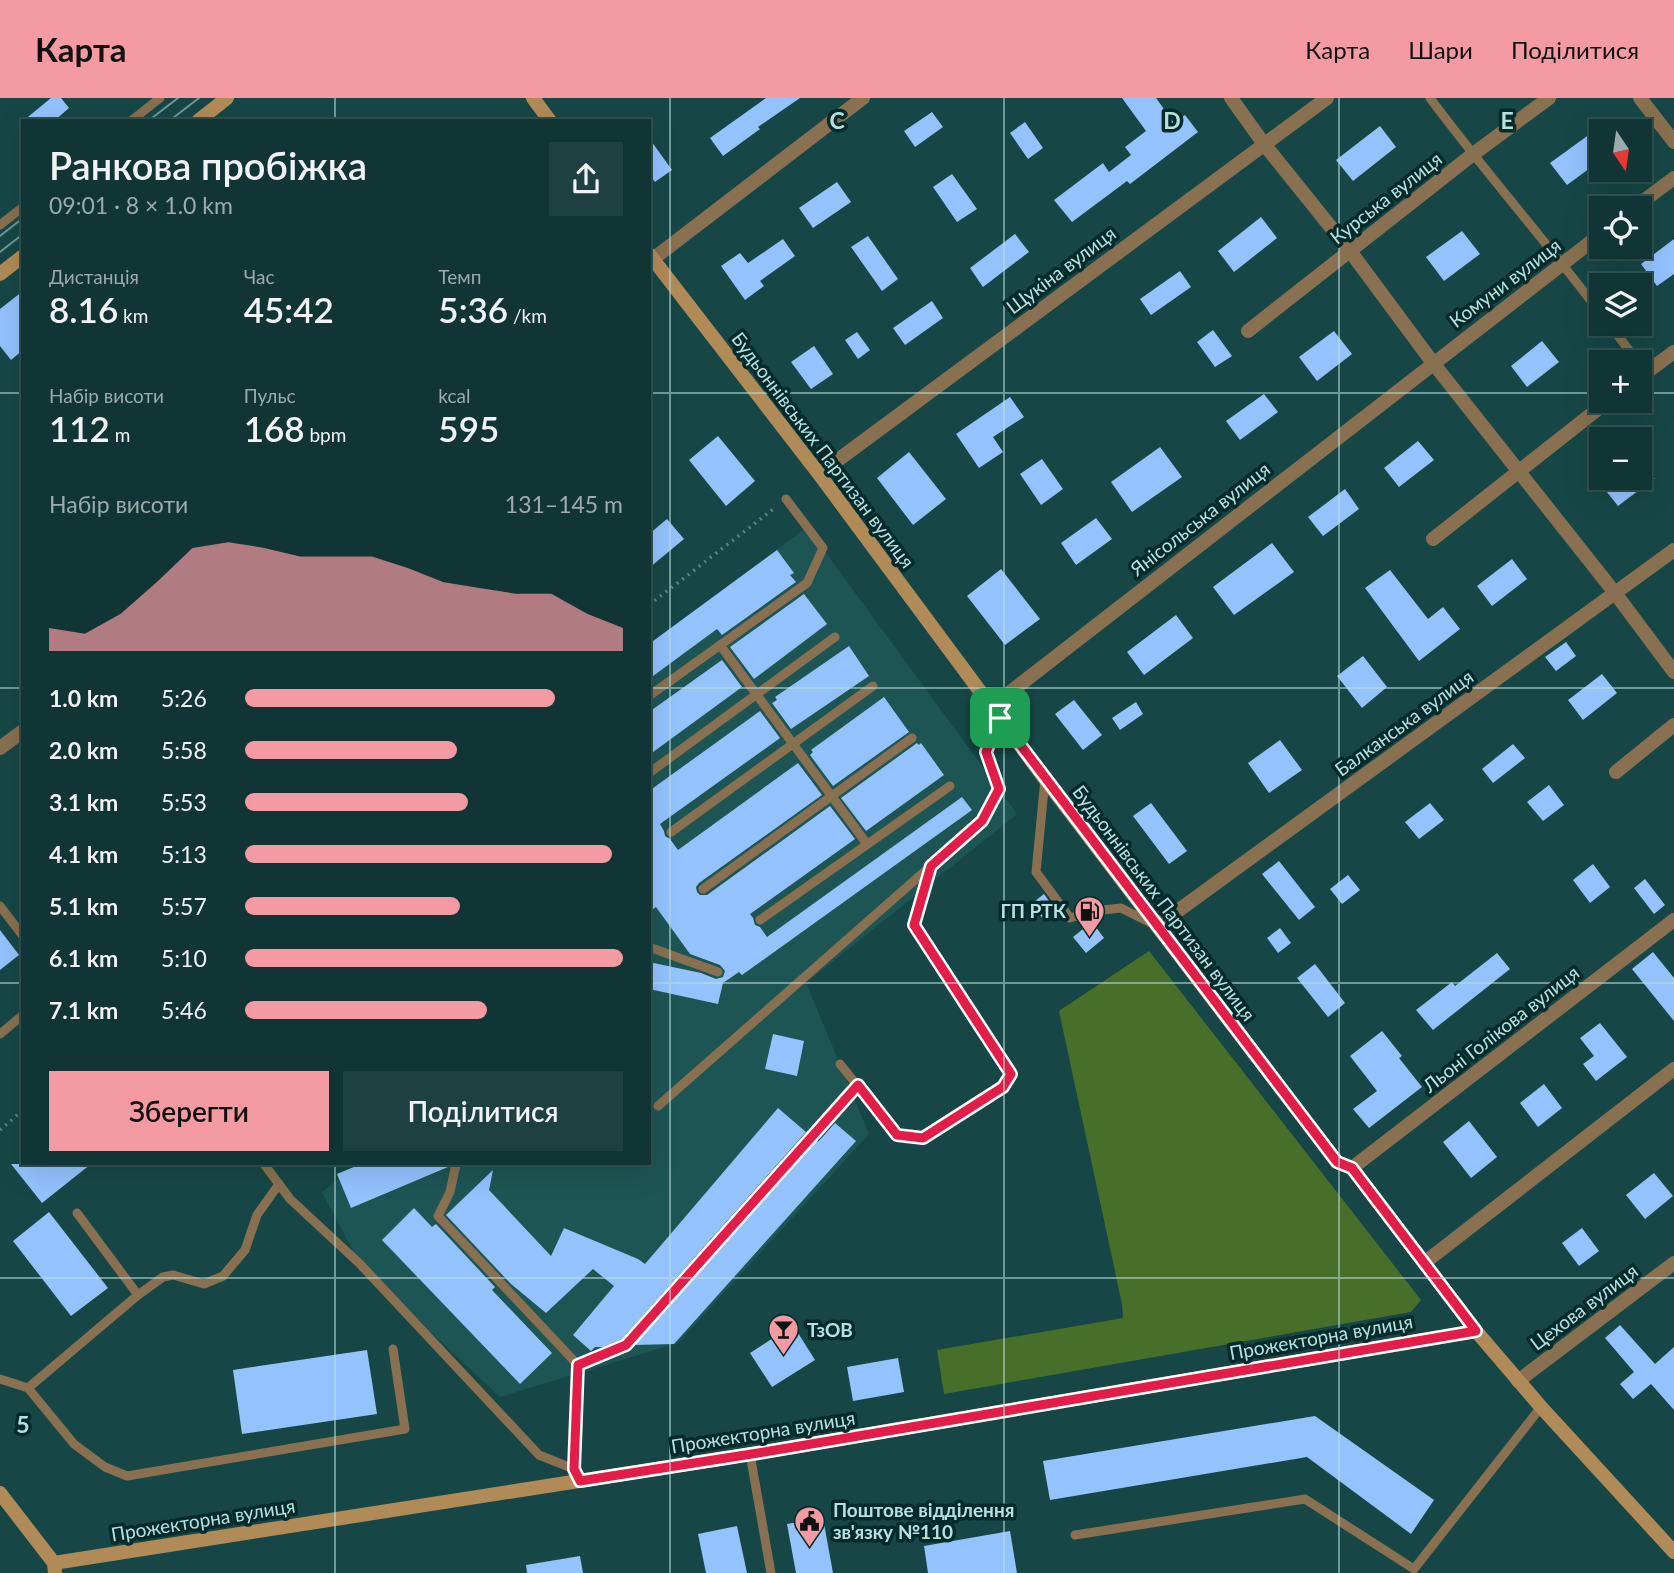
<!DOCTYPE html>
<html lang="uk">
<meta charset="utf-8">
<style>
:root{--surface:#103534;--page:#1e4040;--text:#f1f3f6;--muted:#9cabac;--line:#30504f;--accent:#f49aa2}
body{margin:0;font-family:Lato,sans-serif;background:var(--page);color:var(--text);height:100vh;display:flex;flex-direction:column;font-size:26px;white-space:nowrap}
*{box-sizing:border-box;margin:0}
p{font-size:23px;color:var(--muted)}
.icon{flex:none;width:38px;height:38px;fill:none;stroke:currentColor;stroke-width:2;stroke-linecap:round;stroke-linejoin:round}
.map{position:relative;flex:1;overflow:hidden}
.details{position:absolute;left:21px;top:21px;width:630px;height:1046px;display:flex;flex-direction:column;background:var(--surface);border-radius:0px;box-shadow:0 7px 28px #0002,0 0 0 2px var(--line)}
.details>*{flex:none}
.needle{width:46px;rotate:167deg}
.buttons{position:absolute;left:1589px;top:21px;display:grid;gap:14px}
.buttons a{display:grid;place-items:center;width:63px;height:63px;border-radius:0px;background:var(--surface);box-shadow:0 7px 28px #0002,0 0 0 2px var(--line);font-size:35px}
.pin{position:absolute;display:grid;place-items:center;width:60px;height:60px;color:#fff;margin:-30px;border-radius:14px;box-shadow:0 4px 10px #0006}
.round{display:grid;place-items:center;flex:none;width:74px;height:74px;border-radius:0px;background:var(--page)}
.summary{display:flex;align-items:center;justify-content:space-between;height:119px;padding:0 28px}
h1{font-size:38px;font-weight:600;line-height:52px}
.metrics{display:grid;grid-template-columns:repeat(3,1fr);gap:10px;height:119px;padding:7px 28px}
.metrics div{display:grid;align-content:center}
.metrics b{font-size:35px;font-weight:600}
.metrics small{font-size:19px;font-weight:400}
.metrics p{font-size:19px}
.chart{height:196px;padding:14px 28px}
.chart p{display:flex;justify-content:space-between}
.chart svg{width:100%;height:126px;margin-top:7px;fill:var(--accent);opacity:.7}
.action{display:flex;gap:14px;margin-top:auto;padding:14px 28px}
.action a{flex:1;height:80px;border-radius:0px;background:var(--accent);color:#111;font-size:28px;font-weight:600;line-height:80px;text-align:center}
.action a+a{background:var(--page);color:var(--text)}
ul{padding:0 28px;list-style:none;font-size:23px}
li{display:grid;grid-template-columns:112px 84px 1fr;align-items:center;height:52px}
li i{height:18px;border-radius:9px;background:var(--accent)}
header{display:flex;align-items:center;gap:42px;box-sizing:border-box;height:98px;padding:0 35px;background:var(--accent);color:#111}
header strong{font-size:33px}
nav{display:flex;gap:38px;margin-inline-start:auto;font-size:24px}
.map>svg:first-child{display:block}
</style>
<header>
<strong>Карта</strong>
<nav><a>Карта</a><a>Шари</a><a>Поділитися</a></nav>
</header>
<div class="map">
<svg width="1674" height="1475" viewBox="0 0 1674 1475">
<rect width="100%" height="100%" fill="#164746"/>
<!-- built -->
<path fill="#1d5554" d="M807,429L1017,716L806,885L869,1036L678,1245L500,1299L362,1170L322,1094L358,1066H649V550Z"/>
<!-- green -->
<path fill="#476f29" d="M1149,853L1421,1202L1411,1214L944,1296L937,1252L1123,1220L1122,1206L1059,913Z"/>
<!-- building -->
<g fill="#93c2fd">
<path d="M51,0H61L69,10L54,23H23Z"/>
<path d="M766,0H800L758,29L760,31L723,58L710,40Z"/>
<path d="M1122,0H1156L1174,25L1185,17L1198,34L1130,86L1127,83L1072,124L1054,102L1103,65L1109,74L1131,57L1125,49L1146,33Z"/>
<path d="M932,14L943,29L915,49L904,33Z"/>
<path d="M1025,24L1043,50L1028,61L1010,35Z"/>
<path d="M1380,28L1396,49L1353,83L1336,62Z"/>
<path d="M1601,28V62L1567,87L1550,65Z"/>
<path d="M649,40L672,72L655,84L649,76Z"/>
<path d="M952,76L977,111L957,124L933,89Z"/>
<path d="M837,84L851,104L813,130L799,110Z"/>
<path d="M1261,119L1277,140L1234,174L1218,153Z"/>
<path d="M1462,133L1480,156L1444,183L1426,159Z"/>
<path d="M1015,136L1029,154L983,189L970,170Z"/>
<path d="M868,138L898,181L882,193L851,149Z"/>
<path d="M783,141L795,158L760,183L764,188L745,202L721,168L740,155L748,165Z"/>
<path d="M1674,141V176L1657,188L1641,166Z"/>
<path d="M1180,173L1191,189L1151,217L1140,201Z"/>
<path d="M23,193V252L11,262L0,248V211Z"/>
<path d="M932,203L943,220L905,247L893,230Z"/>
<path d="M1213,232L1232,258L1215,269L1197,244Z"/>
<path d="M1334,233L1352,256L1317,283L1299,259Z"/>
<path d="M857,234L870,252L858,261L845,242Z"/>
<path d="M1542,243L1559,264L1527,289L1511,268Z"/>
<path d="M814,248L833,276L811,291L791,264Z"/>
<path d="M1264,296L1278,314L1240,342L1226,323Z"/>
<path d="M1010,299L1024,319L993,339L1003,354L979,370L956,336Z"/>
<path d="M718,338L755,383L726,408L689,362Z"/>
<path d="M1418,343L1434,362L1399,389L1384,370Z"/>
<path d="M1160,349L1182,379L1132,414L1111,384Z"/>
<path d="M909,354L946,401L913,427L877,380Z"/>
<path d="M1042,361L1063,391L1041,407L1020,376Z"/>
<path d="M1615,380H1655L1618,408L1603,389Z"/>
<path d="M1345,391L1359,411L1323,438L1308,419Z"/>
<path d="M1096,420L1112,441L1076,467L1061,445Z"/>
<path d="M667,421L684,441L649,470V436Z"/>
<path d="M1272,445L1294,474L1234,517L1213,489Z"/>
<path d="M777,452L794,475L790,477L796,484L722,537L717,531L649,581V546Z"/>
<path d="M1512,461L1527,481L1492,508L1477,488Z"/>
<path d="M1001,471L1040,521L1005,547L967,498Z"/>
<path d="M1390,472L1428,521L1443,509L1460,531L1419,563L1365,490Z"/>
<path d="M804,496L827,526L754,581L730,549Z"/>
<path d="M1176,517L1193,540L1144,577L1127,554Z"/>
<path d="M1566,544L1576,558L1556,573L1545,559Z"/>
<path d="M849,548L869,578L791,631L772,605L777,602L775,599Z"/>
<path d="M1363,558L1387,589L1362,610L1337,578Z"/>
<path d="M722,562L742,589L649,657V614Z"/>
<path d="M1602,576L1617,595L1583,622L1568,602Z"/>
<path d="M884,599L909,634L833,688L810,657L813,654L811,652Z"/>
<path d="M1074,602L1102,637L1083,652L1055,616Z"/>
<path d="M1136,604L1143,616L1120,632L1112,620Z"/>
<path d="M760,613L780,640L660,726L664,733L665,738L670,741L678,752L798,665L822,697L699,785L696,789L697,794L700,797H707L830,708L855,741L750,816L753,820L755,827L760,829L767,839L962,699L972,712L742,877L739,874L723,885L718,906L649,891V864L701,875L716,881L723,879L725,873L720,867L690,856L656,809L649,814V693Z"/>
<path d="M1280,642L1302,672L1269,695L1248,665Z"/>
<path d="M917,645L919,647L921,645L944,677L866,733L841,700Z"/>
<path d="M1513,646L1525,660L1493,685L1482,671Z"/>
<path d="M1549,687L1564,707L1543,723L1527,704Z"/>
<path d="M1151,705L1187,753L1169,766L1133,718Z"/>
<path d="M1430,705L1444,722L1419,741L1405,724Z"/>
<path d="M1279,763L1315,809L1299,822L1262,776Z"/>
<path d="M1593,766L1610,789L1590,805L1573,782Z"/>
<path d="M1348,777L1360,792L1342,806L1330,791Z"/>
<path d="M1645,781L1665,807L1654,816L1634,790Z"/>
<path d="M1044,796L1056,813L1044,822L1031,806Z"/>
<path d="M1092,824L1104,840L1086,855L1073,839Z"/>
<path d="M1280,830L1291,845L1278,855L1267,840Z"/>
<path d="M0,832L19,857L0,872Z"/>
<path d="M1653,854L1674,880V923L1632,871Z"/>
<path d="M1497,855L1510,871L1433,932L1416,912L1452,884L1455,888Z"/>
<path d="M1315,866L1345,905L1328,919L1297,880Z"/>
<path d="M1600,925L1627,959L1596,983L1583,966L1594,958L1580,940Z"/>
<path d="M1382,933L1402,958L1399,960L1422,989L1369,1030L1353,1011L1377,993L1350,958Z"/>
<path d="M773,936L804,943L797,978L765,971Z"/>
<path d="M1544,986L1562,1010L1538,1029L1520,1005Z"/>
<path d="M778,1010L806,1034L622,1241L603,1249H595L591,1253L573,1237L614,1188L593,1171L546,1215L511,1186L446,1117L493,1072L489,1092L551,1158L564,1130L638,1161L645,1166Z"/>
<path d="M1469,1023L1497,1059L1471,1080L1443,1044Z"/>
<path d="M835,1025L856,1043L674,1246L635,1247L817,1043L818,1044Z"/>
<path d="M11,1066H91L42,1105Z"/>
<path d="M361,1066H449L448,1069L351,1110L337,1076Z"/>
<path d="M1654,1075L1673,1098L1645,1121L1626,1097Z"/>
<path d="M414,1110L432,1129L436,1126L495,1189L492,1192L552,1255L520,1286L382,1142Z"/>
<path d="M49,1114L108,1190L71,1218L13,1143Z"/>
<path d="M1582,1130L1599,1153L1579,1168L1562,1145Z"/>
<path d="M793,1227L815,1262L772,1289L750,1255Z"/>
<path d="M1620,1227L1655,1266L1674,1249V1312L1651,1286L1633,1301L1620,1286L1634,1274L1605,1240Z"/>
<path d="M367,1252L377,1316L242,1336L233,1272Z"/>
<path d="M898,1260L904,1294L853,1303L847,1269Z"/>
<path d="M1315,1318L1434,1402L1411,1436L1307,1359L1050,1402L1043,1363Z"/>
<path d="M823,1420L833,1475H796L787,1426Z"/>
<path d="M737,1428L747,1475H706L698,1436Z"/>
<path d="M1010,1433L1017,1475H928L924,1448Z"/>
<path d="M580,1458L583,1475H527L526,1467Z"/>
</g>
<g fill="none" stroke-linecap="round" stroke-linejoin="round">
<!-- path -->
<g stroke="#578584" stroke-width="3.5" stroke-dasharray="2 5" stroke-linecap="butt">
<path d="M649,507L776,409"/>
<path d="M0,1032L23,1012"/>
</g>
<!-- lane -->
<g stroke="#887050" stroke-width="9">
<path d="M1430,0C1485,74 1546,143 1601,216"/>
<path d="M131,23L160,0"/>
<path d="M0,127L23,109"/>
<path d="M1609,226L1638,264"/>
<path d="M720,547L867,746"/>
<path d="M649,598L807,485L823,450L786,401"/>
<path d="M649,675L835,539"/>
<path d="M1045,681L1036,774L1070,820L1094,813L1121,810L1151,825"/>
<path d="M671,734L873,588"/>
<path d="M703,791L912,640"/>
<path d="M0,808L23,838"/>
<path d="M760,822L950,688"/>
<path d="M649,849L718,874"/>
<path d="M0,936L23,917"/>
<path d="M840,966L897,1037L923,1040L1003,989L1011,976L914,827L930,770"/>
<path d="M658,1008L982,723L999,691L986,654L1000,620"/>
<path d="M264,1066L290,1101L360,1166L539,1357L574,1371"/>
<path d="M456,1066L450,1094L438,1118L578,1267"/>
<path d="M138,1197L163,1179L173,1177L204,1186L223,1178L245,1152L257,1117L279,1086"/>
<path d="M0,1281L28,1290L138,1197L77,1115"/>
<path d="M28,1290L74,1346L105,1369L127,1378L405,1331L393,1251"/>
<path d="M750,1356L771,1475"/>
<path d="M580,1383L574,1371L578,1267L626,1247L858,987"/>
<path d="M1075,1437L1305,1401L1414,1471L1541,1309"/>
</g>
<!-- street -->
<g stroke="#887050" stroke-width="14">
<path d="M1231,0L1264,46L1350,153L1433,265L1615,495L1674,574"/>
<path d="M1640,0L1674,44"/>
<path d="M1634,110L1674,80"/>
<path d="M649,164L863,0"/>
<path d="M1248,233L1472,57L1549,0"/>
<path d="M1640,279L1674,254"/>
<path d="M819,376L1327,0"/>
<path d="M1433,441L1608,303"/>
<path d="M991,609L1601,136"/>
<path d="M0,650L23,633"/>
<path d="M1616,674L1674,627"/>
<path d="M1157,828L1674,452"/>
<path d="M1352,1070L1674,822"/>
<path d="M1424,1165L1674,971"/>
<path d="M1518,1283L1674,1165"/>
</g>
<!-- secondary -->
<g stroke="#b18b57" stroke-width="14">
<path d="M533,0L550,23"/>
<path d="M198,23L227,0"/>
<path d="M649,156L819,376L1045,681L1337,1064L1352,1070L1476,1233L1541,1309L1674,1454"/>
<path d="M0,176L23,158"/>
<path d="M0,1395L54,1465L55,1475"/>
<path d="M54,1465L758,1355L1476,1233"/>
</g>
<!-- tram -->
<g stroke="#6c9897" stroke-width="2">
<path d="M148,23L178,0"/>
<path d="M169,23L199,0"/>
<path d="M0,138L23,120"/>
<path d="M0,154L23,136"/>
</g>
</g>
<g fill="none" stroke-linecap="round" stroke-linejoin="round">
<defs>
<path id="route" d="M1000,620L1337,1064L1352,1070L1476,1233L758,1355L580,1383L574,1371L578,1267L626,1247L858,987L897,1037L923,1040L1003,989L1011,976L914,827L931,768L982,723L999,691L986,654Z"/>
</defs>
<!-- route casing -->
<use href="#route" stroke="#fff" stroke-width="14"/>
<!-- route -->
<use href="#route" stroke="#e11d48" stroke-width="9"/>
</g>
<!-- grid -->
<path fill="none" stroke="#b8e0df" stroke-width="2" stroke-opacity="0.55" d="M335,0V23M670,0V1475M1004,0V1475M1339,0V1475M0,295H23M649,295H1601M1640,295H1674M0,590H23M649,590H1674M0,885H23M649,885H1674M335,1066V1475M0,1180H1674"/>
<!-- icons -->
<defs>
<symbol id="fuel-pin" viewBox="-11 -11 22 30"><path d="M0 17L-7.5 6A9.5 9.5 0 1 1 7.5 6Z" fill="#f49aa2" stroke="#032b2b"/><path d="M-5.5-6h7V0h2V4h1.3V-2.5L3-4.5l.8-.8L6-3V5H2.5V1h-1V6h-7ZM-4.2-4.7v3.2H.2V-4.7Z" fill="#111"/></symbol>
<symbol id="bar-pin" viewBox="-11 -11 22 30"><path d="M0 17L-7.5 6A9.5 9.5 0 1 1 7.5 6Z" fill="#f49aa2" stroke="#032b2b"/><path d="M-6-5H6L.8 .8V4.5H3.5V6h-7V4.5H-.8V.8Z" fill="#111"/></symbol>
<symbol id="civic-pin" viewBox="-11 -11 22 30"><path d="M0 17L-7.5 6A9.5 9.5 0 1 1 7.5 6Z" fill="#f49aa2" stroke="#032b2b"/><path d="M-.6-6.5H3V-4.5H.6V-3L4-1V1h2V6H-6V1h2V-1L-.6-3ZM-1.2 2.5V6h2.4V2.5Z" fill="#111"/></symbol>
</defs>
<g fill-rule="evenodd">
<use href="#fuel-pin" x="1072" y="796" width="35" height="47"/>
<use href="#bar-pin" x="766" y="1214" width="35" height="47"/>
<use href="#civic-pin" x="792" y="1406" width="35" height="47"/>
</g>
<g text-anchor="middle" stroke-width="7" stroke-linejoin="round" paint-order="stroke">
<!-- street labels -->
<g font-size="19" fill="#b8e0df" stroke="#032b2b">
<text transform="translate(1386 100) rotate(-38)" y="7">Курська вулиця</text>
<text transform="translate(1061 172) rotate(-37)" y="7">Щукіна вулиця</text>
<text transform="translate(1505 185) rotate(-37)" y="7">Комуни вулиця</text>
<text transform="translate(823 352) rotate(53)" y="7">Будьоннівських Партизан вулиця</text>
<text transform="translate(1200 421) rotate(-38)" y="7">Янісольська вулиця</text>
<text transform="translate(1404 625) rotate(-36)" y="7">Балканська вулиця</text>
<text transform="translate(1164 805) rotate(53)" y="7">Будьоннівських Партизан вулиця</text>
<text transform="translate(1501 931) rotate(-38)" y="7">Льоні Голікова вулиця</text>
<text transform="translate(1584 1209) rotate(-37)" y="7">Цехова вулиця</text>
<text transform="translate(1321 1239) rotate(-10)" y="7">Прожекторна вулиця</text>
<text transform="translate(763 1334) rotate(-9)" y="7">Прожекторна вулиця</text>
<text transform="translate(203 1422) rotate(-9)" y="7">Прожекторна вулиця</text>
</g>
<!-- poi labels -->
<g font-size="19" font-weight="bold" fill="#b8e0df" stroke="#032b2b" text-anchor="start">
<text x="1066" y="820" text-anchor="end">ГП РТК</text>
<text x="807" y="1239">ТзОВ</text>
<text x="833" y="1419">Поштове відділення<tspan x="833" dy="22">зв'язку №110</tspan></text>
</g>
</g>
<g font-size="23" text-anchor="middle" font-weight="bold" fill="#b8e0df" stroke="#032b2b" stroke-width="7" stroke-linejoin="round" paint-order="stroke">
<text x="837" y="31">C</text>
<text x="1172" y="31">D</text>
<text x="1507" y="31">E</text>
<text x="23" y="1335">5</text>
</g>
</svg>
<div class="buttons">
<a><svg class="needle" viewBox="-14 -14 28 28"><path d="M0-13l5 13h-10z" fill="#e53935"/><path d="M0 13l5-13h-10z" fill="#9cabac"/></svg></a>
<a><svg class="icon" aria-label="locate" viewBox="0 0 24 24"><circle cx="12" cy="12" r="6"/><path d="M12 2v4M12 18v4M2 12h4M18 12h4"/></svg></a>
<a><svg class="icon" aria-label="layers" viewBox="0 0 24 24"><path d="M12 4l9 5-9 5-9-5zM3 14l9 5 9-5"/></svg></a>
<a>+</a>
<a>−</a>
</div>
<div class="pin" style="left:1000px;top:620px;background:#1e9e55"><svg class="icon" aria-label="arrive" viewBox="0 0 24 24"><path d="M6 21V4h12l-3 4 3 4H6"/></svg></div>
<section class="details">
<div class="summary"><div><h1>Ранкова пробіжка</h1><p>09:01 · 8 × 1.0 km</p></div><a class="round"><svg class="icon" aria-label="share" viewBox="0 0 24 24"><path d="M12 15V3M7 8l5-5 5 5M5 13v7h14v-7"/></svg></a></div>
<div class="metrics">
<div><p>Дистанція</p><b>8.16<small> km</small></b></div>
<div><p>Час</p><b>45:42</b></div>
<div><p>Темп</p><b>5:36<small> /km</small></b></div>
</div>
<div class="metrics">
<div><p>Набір висоти</p><b>112<small> m</small></b></div>
<div><p>Пульс</p><b>168<small> bpm</small></b></div>
<div><p>kcal</p><b>595</b></div>
</div>
<div class="chart"><p><span>Набір висоти</span>131–145 m</p>
<svg viewBox="0 0 160 44" preserveAspectRatio="none"><path d="M0 44V36L10 38L20 31L30 20L40 8L50 6L60 8L70 11L80 11L90 11L100 15L110 20L120 22L130 24L140 24L150 31L160 36V44z"/></svg>
</div>
<ul>
<li><b>1.0 km</b>5:26<i style="width:82%"></i></li>
<li><b>2.0 km</b>5:58<i style="width:56%"></i></li>
<li><b>3.1 km</b>5:53<i style="width:59%"></i></li>
<li><b>4.1 km</b>5:13<i style="width:97%"></i></li>
<li><b>5.1 km</b>5:57<i style="width:57%"></i></li>
<li><b>6.1 km</b>5:10<i style="width:100%"></i></li>
<li><b>7.1 km</b>5:46<i style="width:64%"></i></li>
</ul>
<div class="action"><a>Зберегти</a><a>Поділитися</a></div>
</section>
</div>
